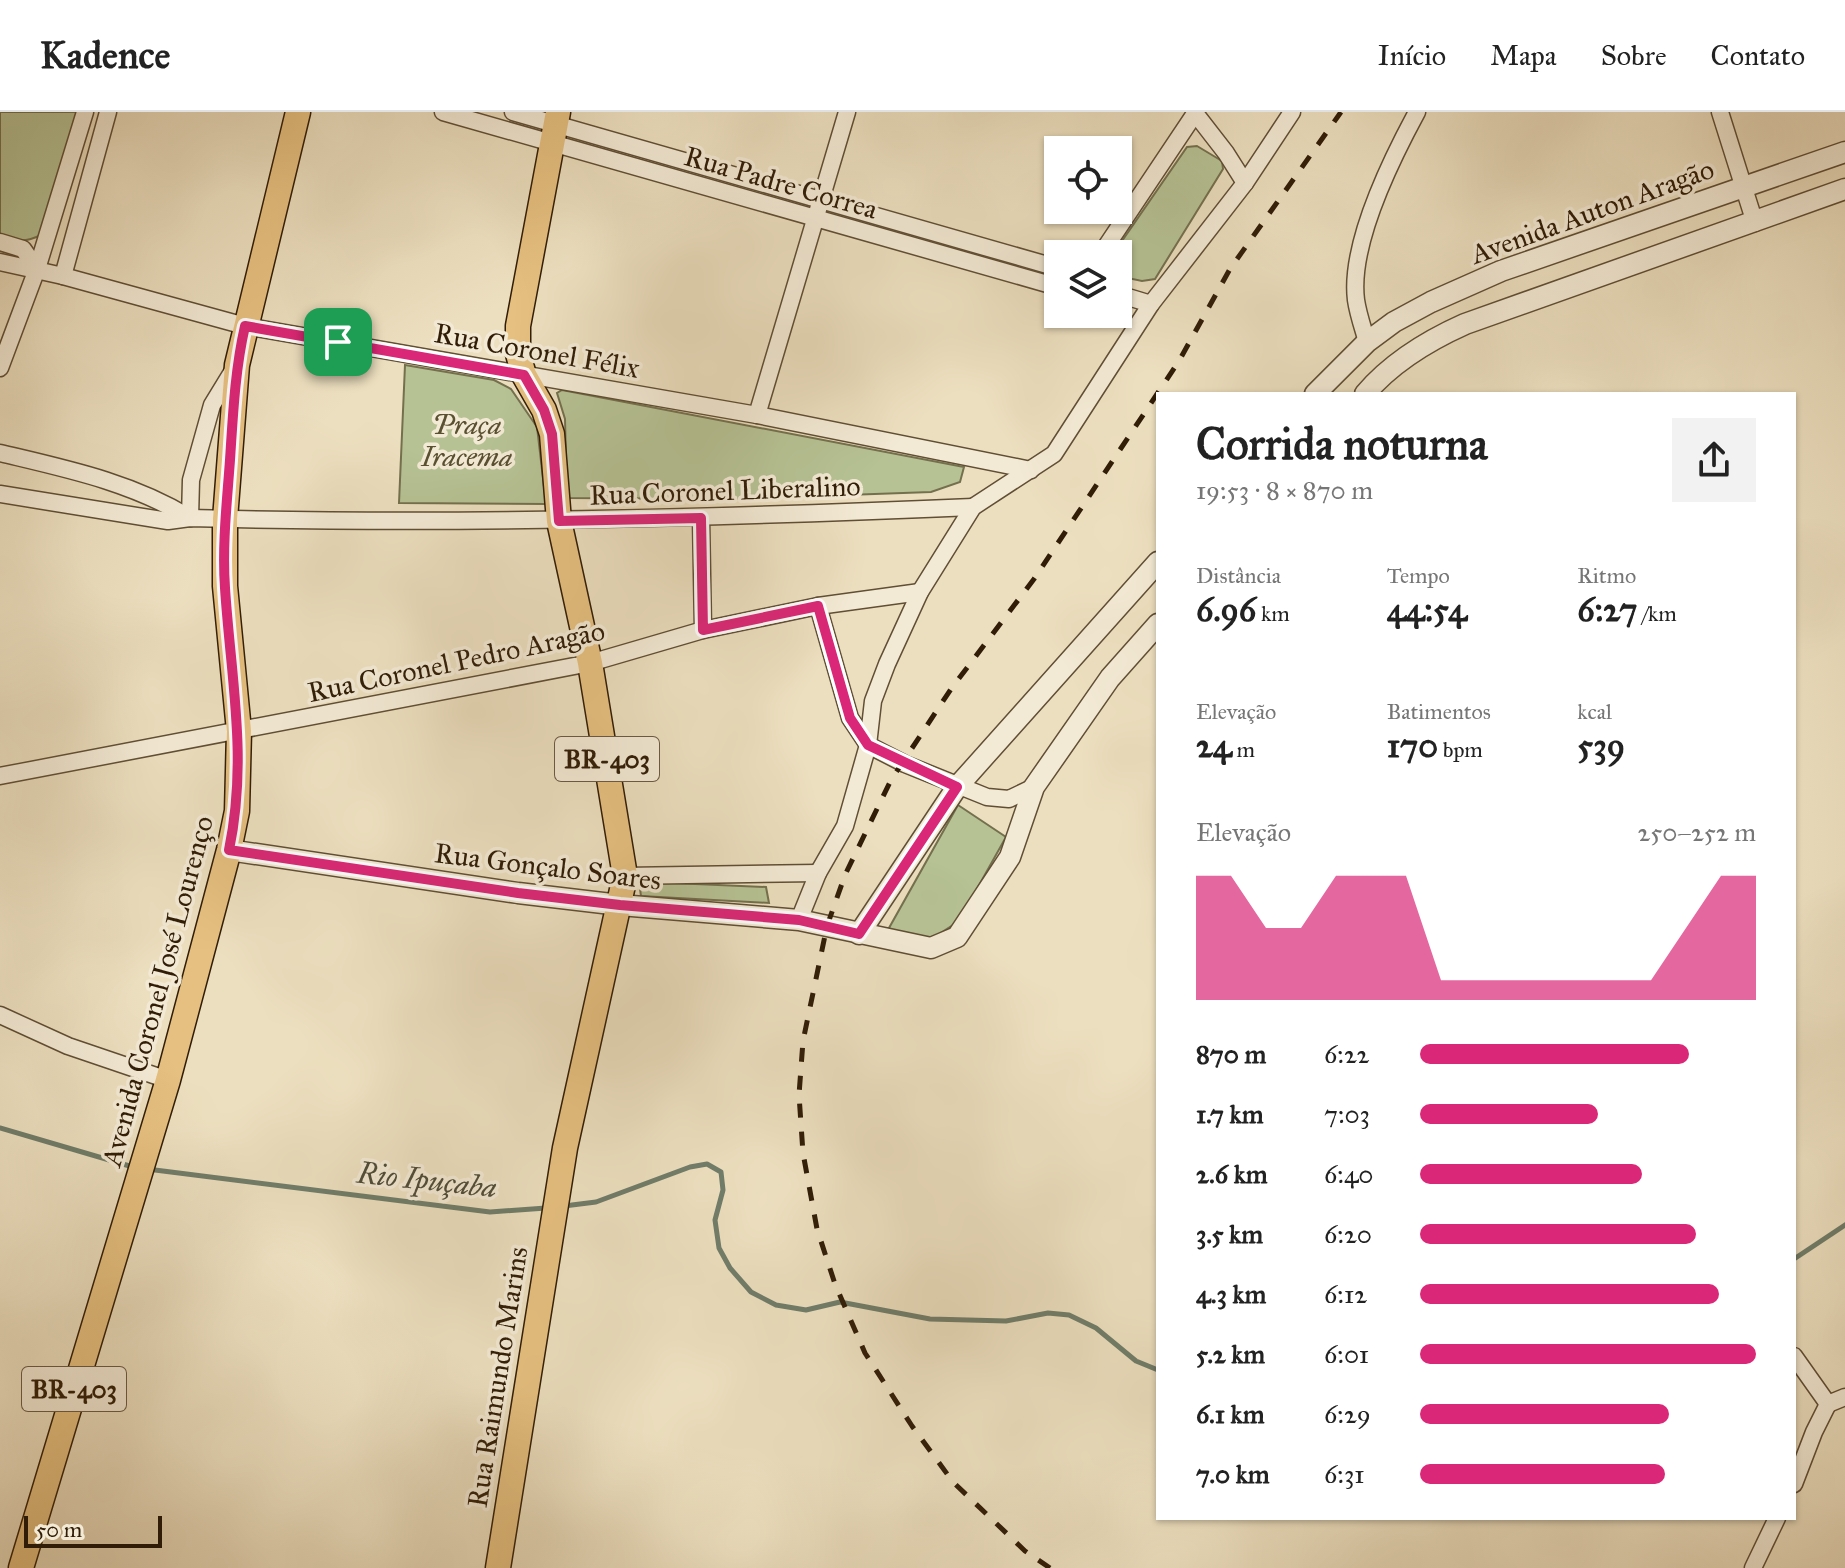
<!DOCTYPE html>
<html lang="pt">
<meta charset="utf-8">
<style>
:root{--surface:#fff;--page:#f2f2f2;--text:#222;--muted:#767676;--line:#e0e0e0;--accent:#db2777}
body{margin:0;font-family:"IM FELL Great Primer",serif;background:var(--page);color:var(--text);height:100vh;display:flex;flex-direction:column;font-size:30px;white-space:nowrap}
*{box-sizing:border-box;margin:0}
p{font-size:26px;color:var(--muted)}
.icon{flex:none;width:44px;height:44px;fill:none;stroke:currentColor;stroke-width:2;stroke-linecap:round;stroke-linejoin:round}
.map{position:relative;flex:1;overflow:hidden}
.drawer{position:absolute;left:1156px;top:280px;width:640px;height:1128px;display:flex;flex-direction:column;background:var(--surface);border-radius:0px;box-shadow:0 2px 6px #0004}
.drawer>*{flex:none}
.buttons{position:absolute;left:1044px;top:24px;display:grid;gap:16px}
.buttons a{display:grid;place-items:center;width:88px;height:88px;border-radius:0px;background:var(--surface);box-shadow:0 2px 6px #0004;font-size:40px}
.scale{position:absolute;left:24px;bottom:20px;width:138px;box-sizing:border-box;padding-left:8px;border:4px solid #311d07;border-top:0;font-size:22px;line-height:28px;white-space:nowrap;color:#311d07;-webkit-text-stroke:6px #f3ead5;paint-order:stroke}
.pin{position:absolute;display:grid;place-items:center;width:68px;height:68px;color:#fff;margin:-34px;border-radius:16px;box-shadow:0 4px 12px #0006}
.round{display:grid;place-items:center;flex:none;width:84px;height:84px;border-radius:0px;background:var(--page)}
.summary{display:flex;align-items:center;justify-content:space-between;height:136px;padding:0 40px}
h1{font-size:44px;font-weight:700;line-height:60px}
.stats{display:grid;grid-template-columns:repeat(3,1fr);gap:12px;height:136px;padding:8px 40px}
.stats div{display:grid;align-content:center}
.stats b{font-size:34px;font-weight:700}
.stats small{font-size:22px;font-weight:400}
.stats p{font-size:22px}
.chart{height:224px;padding:16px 40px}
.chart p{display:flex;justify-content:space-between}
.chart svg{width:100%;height:144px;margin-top:8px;fill:var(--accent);opacity:.7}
ul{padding:0 40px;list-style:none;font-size:26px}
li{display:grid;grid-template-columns:128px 96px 1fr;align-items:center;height:60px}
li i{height:20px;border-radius:10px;background:var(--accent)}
header{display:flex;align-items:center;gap:48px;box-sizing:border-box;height:112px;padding:0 40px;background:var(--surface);border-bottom:2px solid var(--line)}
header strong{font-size:38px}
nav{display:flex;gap:44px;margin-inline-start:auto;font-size:28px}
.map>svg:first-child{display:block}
</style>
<header>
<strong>Kadence</strong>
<nav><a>Início</a><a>Mapa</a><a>Sobre</a><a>Contato</a></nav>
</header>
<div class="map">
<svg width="1845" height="1456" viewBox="0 0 1845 1456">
<rect width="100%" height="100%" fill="#ecdfbf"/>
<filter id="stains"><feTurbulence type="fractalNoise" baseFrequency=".0025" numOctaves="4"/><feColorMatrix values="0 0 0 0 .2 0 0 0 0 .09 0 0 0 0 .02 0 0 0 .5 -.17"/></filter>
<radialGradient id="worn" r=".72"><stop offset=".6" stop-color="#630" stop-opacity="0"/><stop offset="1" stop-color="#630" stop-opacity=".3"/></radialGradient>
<!-- green -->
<g fill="#b6c294" stroke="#74704e" stroke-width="2">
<path d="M0,0H79L41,123C25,131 17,129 0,124Z"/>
<path d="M1197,34L1222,49L1223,57L1155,167L1142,169L1118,164V142H1113L1187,35Z"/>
<path d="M405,253L494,268L511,277L537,315L546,392L399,391Z"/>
<path d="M562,278L964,355L960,370L931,380L730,387L567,386L565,307L557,281Z"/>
<path d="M958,693L1006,725L959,809L933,826L900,823L889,816Z"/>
<path d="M649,770L766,775L769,791L641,784L640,777Z"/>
</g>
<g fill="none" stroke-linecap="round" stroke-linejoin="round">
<!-- stream -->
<g stroke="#707d6a" stroke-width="5">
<path d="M0,1016L133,1055"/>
<path d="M147,1057L490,1100L546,1096"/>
<path d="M564,1094L596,1090L690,1055L707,1052L721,1060L723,1078L715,1108L719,1136L730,1156L751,1180L776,1193L806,1198L840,1190L930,1207L1006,1209L1048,1201L1069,1203L1096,1216L1136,1249L1158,1258"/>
<path d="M1794,1147L1845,1113"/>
</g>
<defs>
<g id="minor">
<path d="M443,0L1058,175"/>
<path d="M513,0L1058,156"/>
<path d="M1720,0L1755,111"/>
<path d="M1195,1L1226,41L1245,71"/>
<path d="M0,130L23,137L37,157"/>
<path d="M1101,142L1196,0"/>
<path d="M0,150L63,164L245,214L757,303L1031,358"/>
<path d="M63,164L108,0"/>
<path d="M1118,182L1151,192"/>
<path d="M1367,230C1363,216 1358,202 1356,188C1349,132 1391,48 1417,0"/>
<path d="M0,256L37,157L85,0"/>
<path d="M757,303L847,0"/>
<path d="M0,341C67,357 131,370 190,406"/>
<path d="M0,382L168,409L190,406C451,413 712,406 973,395"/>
<path d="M190,406L191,368L212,293L234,257"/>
<path d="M701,406L703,518"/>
<path d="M818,494L850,606L868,633L905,652L987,685L1009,687L1034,675"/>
<path d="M0,664L590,551L703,518L818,494L920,480"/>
<path d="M625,764L818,761"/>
<path d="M799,808L818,761L845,714L868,633L873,589L887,552L920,480L973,395L1054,342L1151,192L1245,71L1292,0"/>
<path d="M0,903L68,934L168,968"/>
<path d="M1794,1244L1828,1292"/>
<path d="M1828,1292L1845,1285"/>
<path d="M1794,1372L1814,1320L1828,1292"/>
<path d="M1753,1456L1777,1406"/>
</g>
<g id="tertiary">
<path d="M1315,282L1367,230L1394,210L1431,190L1501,159L1845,40"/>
<path d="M1365,282C1392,250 1427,229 1465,212L1845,77"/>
<path d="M229,738L518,781L620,793L799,808L931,836L957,825L1010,745L1034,675L1110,566L1158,512"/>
<path d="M859,822L957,675L1158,450"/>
</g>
<g id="primary">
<path d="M21,1456L168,968L229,738L237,699L239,619L225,474V407L237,253L298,0"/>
<path d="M498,1456L565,1036L625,764L590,551L559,409L552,322L544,298L524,263L518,242V214L558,0"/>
</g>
</defs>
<!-- minor casing -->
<use href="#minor" stroke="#604e35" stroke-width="19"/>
<!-- tertiary casing -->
<use href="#tertiary" stroke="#604e35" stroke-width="23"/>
<!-- primary casing -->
<use href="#primary" stroke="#311d07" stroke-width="27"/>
<!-- minor -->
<use href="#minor" stroke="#f3ead5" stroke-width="16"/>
<!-- tertiary -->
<use href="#tertiary" stroke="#f3ead5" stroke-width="20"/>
<!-- primary -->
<use href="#primary" stroke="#e6c080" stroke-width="24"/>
<!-- rail -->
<path stroke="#311d07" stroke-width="5" stroke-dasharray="14 14" stroke-linecap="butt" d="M1050,1456L1025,1439L953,1370L912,1314L865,1241L835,1172L817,1117L803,1041L799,983L803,929L827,814L845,763L891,668L951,577L1034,467L1179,249L1230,157L1341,0"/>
</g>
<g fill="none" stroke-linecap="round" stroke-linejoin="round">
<defs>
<path id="route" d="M245,214L524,263L544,298L552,322L559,409L701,406L703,518L818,494L850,606L868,633L957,675L859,822L799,808L620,793L518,781L229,738C248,646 231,568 225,476C222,433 227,390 230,348C233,302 235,258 245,214Z"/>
</defs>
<!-- route casing -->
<use href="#route" stroke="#fff" stroke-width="16"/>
<!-- route -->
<use href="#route" stroke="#db2777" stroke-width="10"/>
</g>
<g text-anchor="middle" stroke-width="7" stroke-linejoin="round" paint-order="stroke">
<!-- shield labels -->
<g fill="#f3ead5" stroke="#6b5a45" stroke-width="2">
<rect x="555" y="625" width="104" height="44" rx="6"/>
<rect x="22" y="1255" width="104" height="44" rx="6"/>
</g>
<g font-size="26" font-weight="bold" fill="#311d07">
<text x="607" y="656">BR-403</text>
<text x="74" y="1286">BR-403</text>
</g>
<!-- street labels -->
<g font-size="28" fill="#311d07" stroke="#f3ead5">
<text transform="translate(781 70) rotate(16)" y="10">Rua Padre Correa</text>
<text transform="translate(1592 99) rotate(-20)" y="10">Avenida Auton Aragão</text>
<text transform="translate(537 238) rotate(10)" y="10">Rua Coronel Félix</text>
<text transform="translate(725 378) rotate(-2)" y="10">Rua Coronel Liberalino</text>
<text transform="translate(456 549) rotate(-12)" y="10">Rua Coronel Pedro Aragão</text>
<text transform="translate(548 754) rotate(7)" y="10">Rua Gonçalo Soares</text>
<text transform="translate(157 879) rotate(-75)" y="10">Avenida Coronel José Lourenço</text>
<text transform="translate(497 1265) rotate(-81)" y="10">Rua Raimundo Marins</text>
</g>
<!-- park labels -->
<g font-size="28" font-style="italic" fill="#594f31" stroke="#f3ead5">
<text x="467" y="322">Praça<tspan x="467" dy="32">Iracema</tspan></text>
</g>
<!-- water labels -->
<g font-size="30" font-style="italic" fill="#504d39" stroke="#f3ead5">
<text transform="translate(427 1068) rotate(6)" y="10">Rio Ipuçaba</text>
</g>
</g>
<rect width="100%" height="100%" filter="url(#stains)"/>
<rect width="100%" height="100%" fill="url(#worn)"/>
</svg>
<div class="buttons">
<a><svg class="icon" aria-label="locate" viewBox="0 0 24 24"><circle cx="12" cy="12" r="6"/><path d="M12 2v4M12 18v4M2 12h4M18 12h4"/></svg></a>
<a><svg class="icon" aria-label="layers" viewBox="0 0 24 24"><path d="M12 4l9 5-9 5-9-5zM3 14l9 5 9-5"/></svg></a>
</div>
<div class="scale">50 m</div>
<div class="pin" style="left:338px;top:230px;background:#1e9e55"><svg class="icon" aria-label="arrive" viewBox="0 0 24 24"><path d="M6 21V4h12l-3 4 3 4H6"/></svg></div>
<section class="drawer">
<div class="summary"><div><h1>Corrida noturna</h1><p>19:53 · 8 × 870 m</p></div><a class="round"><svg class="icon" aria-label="share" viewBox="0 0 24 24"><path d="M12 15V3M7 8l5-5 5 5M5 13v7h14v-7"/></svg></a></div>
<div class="stats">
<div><p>Distância</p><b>6.96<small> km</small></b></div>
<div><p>Tempo</p><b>44:54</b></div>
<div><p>Ritmo</p><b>6:27<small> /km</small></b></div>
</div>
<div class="stats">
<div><p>Elevação</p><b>24<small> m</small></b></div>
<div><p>Batimentos</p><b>170<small> bpm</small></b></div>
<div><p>kcal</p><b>539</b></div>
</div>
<div class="chart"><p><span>Elevação</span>250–252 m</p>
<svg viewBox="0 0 160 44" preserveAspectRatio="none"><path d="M0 44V6L10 6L20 22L30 22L40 6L50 6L60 6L70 38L80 38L90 38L100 38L110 38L120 38L130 38L140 22L150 6L160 6V44z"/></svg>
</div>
<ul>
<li><b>870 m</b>6:22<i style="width:80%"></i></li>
<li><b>1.7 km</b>7:03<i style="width:53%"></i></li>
<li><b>2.6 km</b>6:40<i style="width:66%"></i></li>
<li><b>3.5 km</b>6:20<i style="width:82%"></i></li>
<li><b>4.3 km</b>6:12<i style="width:89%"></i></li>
<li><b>5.2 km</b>6:01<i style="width:100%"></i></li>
<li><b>6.1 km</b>6:29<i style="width:74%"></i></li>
<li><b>7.0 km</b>6:31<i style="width:73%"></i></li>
</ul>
</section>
</div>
